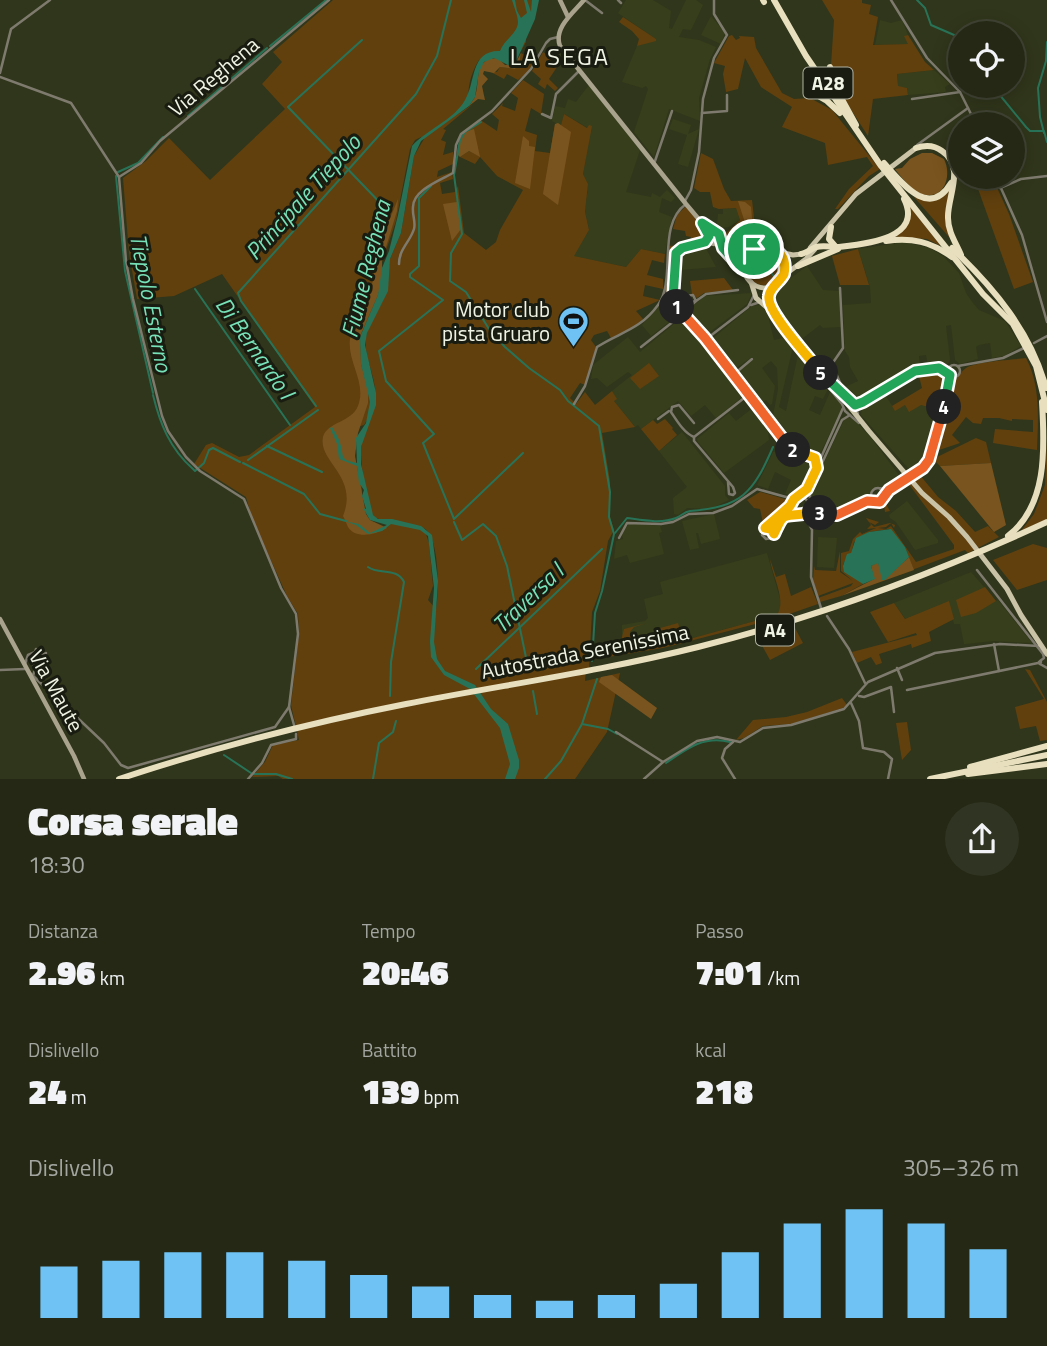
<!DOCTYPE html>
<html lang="it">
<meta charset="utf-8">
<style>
:root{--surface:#242814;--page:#303422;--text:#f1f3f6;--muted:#a3a6a0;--line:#414434;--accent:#6fc2f4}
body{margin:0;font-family:"Titillium Web",sans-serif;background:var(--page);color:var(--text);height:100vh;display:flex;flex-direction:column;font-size:26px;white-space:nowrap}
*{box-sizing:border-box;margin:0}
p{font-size:23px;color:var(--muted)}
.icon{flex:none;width:38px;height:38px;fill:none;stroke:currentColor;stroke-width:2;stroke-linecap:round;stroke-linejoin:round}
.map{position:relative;height:779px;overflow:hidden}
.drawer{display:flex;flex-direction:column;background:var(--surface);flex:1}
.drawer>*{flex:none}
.buttons{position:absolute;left:948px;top:21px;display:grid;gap:14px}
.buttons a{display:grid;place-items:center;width:77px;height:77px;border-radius:50%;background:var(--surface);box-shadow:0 4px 18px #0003,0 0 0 2px var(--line);font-size:35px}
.pin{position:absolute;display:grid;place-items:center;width:60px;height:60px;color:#fff;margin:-30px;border:4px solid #fff;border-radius:50%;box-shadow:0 2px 7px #0007}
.km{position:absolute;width:35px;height:35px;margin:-18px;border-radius:50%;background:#222;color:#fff;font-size:19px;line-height:35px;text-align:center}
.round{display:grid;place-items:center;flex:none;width:74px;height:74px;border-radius:37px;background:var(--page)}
.headline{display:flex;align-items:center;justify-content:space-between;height:119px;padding:0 28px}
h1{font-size:38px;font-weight:800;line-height:52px}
.metrics{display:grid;grid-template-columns:repeat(3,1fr);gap:10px;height:119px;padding:7px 28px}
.metrics div{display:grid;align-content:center}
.metrics b{font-size:35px;font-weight:800}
.metrics small{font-size:19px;font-weight:400}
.metrics p{font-size:19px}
.chart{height:196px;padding:14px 28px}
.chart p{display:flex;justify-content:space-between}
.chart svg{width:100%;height:126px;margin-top:7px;stroke:var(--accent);stroke-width:6}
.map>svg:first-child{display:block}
</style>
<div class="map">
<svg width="1047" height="779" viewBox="0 0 1047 779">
<rect width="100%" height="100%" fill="#30361b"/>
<!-- built -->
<g fill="#373e1b">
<path d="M626,0H653L671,11L669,28L672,29L686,0H696L703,5L691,30L683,29L679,37L699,40L716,47L710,59L699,98L700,121L669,109L654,157L634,132L648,89L646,86L642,88L622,82L637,46L656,39L618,13Z"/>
<path d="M711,16L725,33L721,44L701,35Z"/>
<path d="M880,20L891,23L902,20L908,35L905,36L909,44L875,45Z"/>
<path d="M934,70L950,84L945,87L946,92L908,95L907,88L898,87L897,74Z"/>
<path d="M589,85L640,150L626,192L651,197L652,193L660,197L667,190L675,198L671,202L662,198L659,212L672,217L665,254L641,249L626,267L573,256L589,230L585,212L588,185L583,174L591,126L588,128L564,114L561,126L552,121L555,106L565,108L568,99L576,102Z"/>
<path d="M673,119L691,125L688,134L699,129L688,167L678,164L687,135L669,129Z"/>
<path d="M736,208L740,220L729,227L720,228V231L708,225L717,224L718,214H723V209Z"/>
<path d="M904,242L930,248L944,257L959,273L966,293L973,303L979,310L1005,321L1021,346L1004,356L992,358L990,343L979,345L976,347L978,359L960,364L955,360L951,325L946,326L950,360L948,364L928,366L926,355L919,356L920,367L911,369L857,403L854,402L843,388L858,381L850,367L849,357L845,351L843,305L871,303L870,287L858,249Z"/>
<path d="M704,245L716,267L681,270L680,265H677L678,252Z"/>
<path d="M807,266L823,290L839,291L841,327L823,328L820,325L799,341L771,301L773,295L783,284Z"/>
<path d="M752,293L747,304L707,334L702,333L687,315L688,310L705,296Z"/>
<path d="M671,302L678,315L651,336L642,325L660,305Z"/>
<path d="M760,305L771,313L769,320L774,340L783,338L786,341L791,338L794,342L779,407L786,411L799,350L828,389L823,399L815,396L809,410L820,415L830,392L841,404V410L819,456L791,445L772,421L778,389L777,368L771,361L762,368L775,386L772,404L770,405L766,400L759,405L736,374L754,359L752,357L732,371L713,348L712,339L752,306Z"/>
<path d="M680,319L685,320L743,394L741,398L716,418L705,405L691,416L678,401L641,429L638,425L635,427L614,401L616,399L612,391L632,375L628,372L607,387L597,378L591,379L593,365L628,337L640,352Z"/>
<path d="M883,392L895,410L905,405H921L940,411L930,450L926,458L913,468H908L861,415L862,406Z"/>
<path d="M754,407L767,423L769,440L724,473L698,442L697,439L729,413L736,421Z"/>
<path d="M847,417L854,419L872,439L898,474L899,478L884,487L875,488L868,497L842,509V511L833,513L820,511L814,505L811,490L844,420Z"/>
<path d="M682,432L725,486V495L729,500L710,509L687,508L678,515L674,514L673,498L687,487L659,451Z"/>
<path d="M785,444L793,452L812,460L816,465L805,489L791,495L785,494L791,480L775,472L768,489L757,485L773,452L778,451Z"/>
<path d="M907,501L938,540V543L915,550L896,522L890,518L889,515Z"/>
<path d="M714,514L720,539L701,544L698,533H696L699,548L690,550L682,521Z"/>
<path d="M631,523L660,526L662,532L659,533L664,554L630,563L627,555L614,559L616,541L623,539L622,535L626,527Z"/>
<path d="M818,537L837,538L834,568L817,567Z"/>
<path d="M767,553L781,602L780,611L777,615L682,641L645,648L622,637V625L645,621L648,618L644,599L663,594L660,582Z"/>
<path d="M971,572L996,601L998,600L1032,643L993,641L966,644H964L960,624H954L953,620L917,635L894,603Z"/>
</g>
<!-- green -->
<g fill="#61400e" fill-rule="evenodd">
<path d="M333,0H537L526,21V42L521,51L479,60C471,73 467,87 469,102L455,116L473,104L443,129L446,130L441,140L446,142L443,155L453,152V164L438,171L437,177L452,172L453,179L440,183L442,194L455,192L458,186L464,233L486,250L496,242L500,230L523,190L497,176L480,157L475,164L460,157L469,151L479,156L474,136L468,130L482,121L497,131L499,120L492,114L503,103L502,106L515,111L518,98L511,93L523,80L544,94L541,114L531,108L525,131L537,135L535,151L550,153L555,124L561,125L564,114L587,128L589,125L592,126L583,174L588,184L585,212L589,230L574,256L626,267L641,249L665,254L664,263L652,260L647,275L663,279V289L645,285L643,296L660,300L636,311L643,319L634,327L611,338L607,331L594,335L591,340L596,347L585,385L580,383L570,398L576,404L585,392L595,405L612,391L617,399L614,401L635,427L602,433L610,481V517L614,530L608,541L600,591L592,612L589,668L586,669L585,681L620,673L607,732L575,779H283L278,776L252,777L265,762L273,745L299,740L291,705L299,634L298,614L287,596L252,518L246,497L194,464L206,445L212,443L239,457L249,455L315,407L222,274L174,296L137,299L129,253L123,178L146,161L169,138L210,180L285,109L262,84L282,62L273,52ZM421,137L424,139L414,156L401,233L390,259L388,275L381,265L396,221L410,149L415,140ZM387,290C383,305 371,318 367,333C361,355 377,375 375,396C374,417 364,429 361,447C360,459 366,506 373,515C377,521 387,520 393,520L383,528L361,526L362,490L358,463L344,461L357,427L364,425L370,416V387L362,332ZM424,528C440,538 439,592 436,609L428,600L433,586L429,543Z"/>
<path d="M822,0H862V3L871,5L869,14L878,17L873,45L908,44L904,36L908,35L925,62L934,70L897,74L898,86L907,88L908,95L873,99L868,136L841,94L831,65L834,20Z"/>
<path d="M623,17L656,39V41L637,46L639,39L632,31L619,22Z"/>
<path d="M732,35L736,40L740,38L739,36L754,37L756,48L782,93L794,99L810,98L832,110L880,169L869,176L838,209H835L849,189L873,166L867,157L828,165L825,143L782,127L792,107L761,87L745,58L738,89L726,92L723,74L725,66L714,63L729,36Z"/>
<path d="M543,52L559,64L549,79L558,88L555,91L547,84L545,89L538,84L541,79L532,71Z"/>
<path d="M521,53L534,60L529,71L518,80L507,74L504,79L489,71L497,72L500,67L515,69L519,64Z"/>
<path d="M701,153L713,159L724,189L731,201L752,200L757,244L740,259L734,258L723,244L724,235L740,220L736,208L719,209L713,207L710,192H700L694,188Z"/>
<path d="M994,181L1009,214L1033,282L1014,289L977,186Z"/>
<path d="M950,187L949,237L914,197L926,199Z"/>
<path d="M907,203L941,246L927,239L896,237L908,224Z"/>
<path d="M686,206L703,227L707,237C699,247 684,242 675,251L672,274V303L660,305L666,284L670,283L671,268L667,267L669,246L691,244V237L686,236L685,231L673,229L677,215Z"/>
<circle cx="764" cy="267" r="18"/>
<path d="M858,249L869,285H840L832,256Z"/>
<path d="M724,278L733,290L704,293L697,298L692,294L690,281Z"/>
<path d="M1026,358C1041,386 1038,420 1037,450L993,443L995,429L1033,432V420L1012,419V421L999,418H983L981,424L973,423L966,417L952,435L960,443L939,450L936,445C941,424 948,381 966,368C977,361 1012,360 1026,358Z"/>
<path d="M649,363L659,376L640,389L630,378Z"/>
<path d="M936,369L945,373L948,384L941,411L921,405L909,412L905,405L895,411L892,406L922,388L918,372Z"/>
<path d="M665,419L673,428L672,429L677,435L659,451L641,429L653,420L657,424Z"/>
<path d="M976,438L986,442L991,463L940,466L933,459Z"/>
<path d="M1047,439V519L1021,531L1034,514L1045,485Z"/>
<path d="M919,474L938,497L956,511L975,532L988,526L999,537L968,553L965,550L896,576L913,568L905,547L889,529L869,532L854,542L851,554L847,556L843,565L863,584L841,596L820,602L818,598L851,586L853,583L818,596L813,580L814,566L815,570L836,571L840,551V572L853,581L841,571V553L849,551L853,539L860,532L862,534L876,528L867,529L871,525L866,518L879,522L875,525L869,522L874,527L890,523L895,525L894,528L891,523L886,527L878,528L886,529L891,526L916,562L954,549V545L908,483L888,496L886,504L890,511L885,512C881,492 904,483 919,474Z"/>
<path d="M760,492L785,499L789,502L774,518H770L756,530L763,523L760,509L754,508L747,500Z"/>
<path d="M1033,544L1047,548V580L1017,590L993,560Z"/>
<path d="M770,559L776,577L785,574L791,596L811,587L818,604L778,618L663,648L596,659L600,646L602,648L620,645L624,629L647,623L634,627L630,632L633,643L645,648L682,641L777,615C787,600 772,576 770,559Z"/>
<path d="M985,587L996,601L976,613L961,617L956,600Z"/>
<path d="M949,601L954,619L929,632L931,641L912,648L911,644L879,654L882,663L876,665L871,657L857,663L852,652L917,635L916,633L888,642L870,612L894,603L905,619Z"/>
<path d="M678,623L681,633L678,639L659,642L653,638V630Z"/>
<path d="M795,628L803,643L770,660L759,640Z"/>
<path d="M1025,669L1030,670L1047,702V740L1040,741L1036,726L1020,729L1015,707L1044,699Z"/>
<path d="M842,698L847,705L843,708L791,724L763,726L744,738L736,740L753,720L786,717L807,712Z"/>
<path d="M907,722L911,750L902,760L896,723Z"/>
</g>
<!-- forest -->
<g fill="#7a541e">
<path d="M521,53L519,65L515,69L500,67L494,73L484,71L483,74L488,79L482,86L485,100L478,99L469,106C470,104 475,98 475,96C480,84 474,64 490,59C497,57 500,60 505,65L515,64Z"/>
<path d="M558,123L571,132L558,205L543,194L555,124Z"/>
<path d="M474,129L480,157L469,151L460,157L457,154C459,141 460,132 474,129Z"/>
<path d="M523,136L529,141V146L535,147L530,189L515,183Z"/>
<path d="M922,153H932L944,159C953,177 943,203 919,193C911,189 901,177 895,169L902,168L910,159Z"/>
<path d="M398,199L397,211L382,260V281L378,295L360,336L361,364L368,390V403L358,433L355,456L366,514L370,520L387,528C377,534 356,540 348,527C346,523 345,519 343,516C359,476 318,462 323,437C327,422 352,422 358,406C367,383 347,362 350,339C353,320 365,302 372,284C375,275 374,264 377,253C382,235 391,217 398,199Z"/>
<path d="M738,201L745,202L751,207L754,242L751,241Z"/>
<path d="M457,202L461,229L452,241L443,204Z"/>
<path d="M991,463L1006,525L994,532L940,466Z"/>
<path d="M909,557L914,570L841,596L874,579L871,566L878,562L884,580Z"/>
<path d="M612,675L657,708L651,719L599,682L601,677Z"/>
</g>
<!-- water -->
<g fill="#287358">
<path d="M512,0H515L517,11L521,18L527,13L524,0H527L531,12L532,0H539L535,19L515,64L510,66L494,58L484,62L479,72L475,97L469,106L421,141L414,156L401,233L390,259L388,291L367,333L365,345L376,393V405L361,447V464L373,515L378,519H392L421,526L432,535L438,581L434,642L437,659L445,671L475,685L491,709L508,724L519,760V768L515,779H505L510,764L500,728L470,689L444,675L431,657L430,641L434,588L428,536L420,530L391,524L382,531L368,534L356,525L344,521L359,524L370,533L387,525L370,520L363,508L366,509L362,496L364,490L359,483L357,466L339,459L337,444L330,428L332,427C335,432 339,438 340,443C345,457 338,459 357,463L356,438L366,423L370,402L361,364L360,337L378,295L382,268L389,251L398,215L412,146C426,130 454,120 465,100C476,82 470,50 500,51C504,40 518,33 518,22C518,16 514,7 512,0Z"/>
<path d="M891,529L905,547L909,557L885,580H882L878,563L871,566L875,579L863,584L844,572L843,566L847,554L851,553L856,538L869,532Z"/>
</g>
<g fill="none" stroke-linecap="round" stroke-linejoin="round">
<!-- stream -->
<g stroke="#287358" stroke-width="2">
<path d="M917,0L925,8L931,25L961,38"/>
<path d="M362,40L288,107L387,210"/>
<path d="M270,46L326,0"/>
<path d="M997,86L999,94L1026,127L1030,131H1044L1047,142"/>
<path d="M188,116L267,48"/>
<path d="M481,122L465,132L460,140L454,175L462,234L451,253L450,281L466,292L489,329L505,347L529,368L560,390L568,401L599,426L610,492L609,517L614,534L602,591L595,613L592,661"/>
<path d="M1044,133L1040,117L1038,88L1046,61L1047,42"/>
<path d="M118,172L138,163L163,137"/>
<path d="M116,176L125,271L153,393"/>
<path d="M431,186L419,198V266L410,274V277L443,300L379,351L386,381L434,434L423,443L454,519L523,453"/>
<path d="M757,254L776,279"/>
<path d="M195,289L290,425"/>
<path d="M153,395C160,424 170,449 193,469L195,471L204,463L209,450L213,448L240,462"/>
<path d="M316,406L241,301L238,293L416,94L437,56L451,0"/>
<path d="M267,446L322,472"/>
<path d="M248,460L318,410"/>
<path d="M243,463L304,494L320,514L346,521"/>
<path d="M454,522L462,540L483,524L496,536L507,566L529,672"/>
<path d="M615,533L627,518C642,520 661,524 676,518C681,516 684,512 690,511C742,507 753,493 773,447"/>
<path d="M368,567C379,575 397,567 404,582L391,662L390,696"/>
<path d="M476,669L602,549"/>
<path d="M533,691L537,714"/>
<path d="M582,724L608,729L617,734"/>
<path d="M224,755L251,773"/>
<path d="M666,763C686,749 704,735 730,742"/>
<path d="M254,774H276L292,779"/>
<path d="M373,779L379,743L393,732L396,721"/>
<path d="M545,779L561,761L582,724L597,679"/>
</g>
<!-- street -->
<g stroke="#7e7b6e" stroke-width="2.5">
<path d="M585,0L602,13"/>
<path d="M618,0L621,3"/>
<path d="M891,0L927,58L960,92L976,124"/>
<path d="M0,73L11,29L50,0"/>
<path d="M0,77L71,103L119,177L126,261L133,299L162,416L168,431L186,457L200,471L244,499L281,588L296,614L298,634L289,707L294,725"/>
<path d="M912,99L960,92"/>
<path d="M702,113L727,111V95"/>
<path d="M542,114L551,118L556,94L580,70"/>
<path d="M917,145L968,108"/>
<path d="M654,164L672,111"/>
<path d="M119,177L141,163L160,141L329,0"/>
<path d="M996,177L1022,235L1047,322"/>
<path d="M1000,188L1021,179L1047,176"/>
<path d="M685,201L691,190L699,152L703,99L714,58L727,35L714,14V0"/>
<path d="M399,264C399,249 410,242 414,229C416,222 412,215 413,207C413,190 441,180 453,173L456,145L461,134L492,111L531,69L546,43L550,39L558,37"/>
<path d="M840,288L843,348L832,364L845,394"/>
<path d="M675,295L678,297L693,295L696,301L706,294L738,290"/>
<path d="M751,305L766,300L772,286"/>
<path d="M679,317L682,305L696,301L686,310V317"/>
<path d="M706,337L710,338L708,341L705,340Z"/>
<path d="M709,337L748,307L754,295"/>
<path d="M705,338L675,303L676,252C685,244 700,248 708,238"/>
<path d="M708,342L786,443L795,451L815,458"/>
<path d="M1034,343L1047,336"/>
<path d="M641,347L679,317H686"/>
<path d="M804,352L811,366L842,404L845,411L859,423"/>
<circle cx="954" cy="371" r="6"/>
<path d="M958,366L1003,358L1024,348"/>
<path d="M733,375L752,359"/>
<path d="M835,385L855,405L858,414"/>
<path d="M948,396L956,377"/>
<path d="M574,404L585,386L597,347C620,332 640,330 658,305C677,280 656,225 686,204"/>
<path d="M855,405L863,402L915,371L950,367"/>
<path d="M843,408L807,489L794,499L788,508L764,529L762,535L766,539L772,538L780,521L789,514L813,511L828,516L837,515L867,501H874"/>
<path d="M658,419L669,411"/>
<path d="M694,423L679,405L672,407L671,412C677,421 684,433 694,437L748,395"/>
<path d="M694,437V441L733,487L735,493L733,495L729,494L728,482"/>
<circle cx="878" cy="495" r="7"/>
<path d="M880,489L892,486L924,464"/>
<path d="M885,495C893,484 910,479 921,470C938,454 948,398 950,375"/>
<path d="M794,501V509L807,520L812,530L811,577L821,608"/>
<path d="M807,520L810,506V489L842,420L850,415"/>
<path d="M619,538L627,523L661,524L673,522L689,514L713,513L732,506L757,489L786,497H803C809,501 812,508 819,511C836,519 858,505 871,496"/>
<path d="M977,570L1043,654L1044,658L1040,661"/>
<path d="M827,616L849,649L865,683"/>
<path d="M994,644L999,671"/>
<path d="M1039,662H1041L1040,664L1039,663Z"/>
<path d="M25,664L28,655L35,652L36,649"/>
<path d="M1040,664L1047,668"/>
<path d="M897,668L902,680"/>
<path d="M0,670L25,669"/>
<path d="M30,673L104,743L121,765L128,768L275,727L289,707"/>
<path d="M33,675C37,669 31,664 35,659C38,655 43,656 46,653"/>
<path d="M907,690L1038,663"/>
<path d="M859,696L864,697L891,687L894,712"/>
<path d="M851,703L859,721L863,748L884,752L892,759L888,779"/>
<path d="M616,732L663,762L697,741L717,737L740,742L763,728L791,725L844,709L868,682L935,653L1000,644L1039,646"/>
<path d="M733,742L725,749L722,758L735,779"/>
<path d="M248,779L262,763L271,745L296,739V734"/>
<path d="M644,779L663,762"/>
</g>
<!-- secondary -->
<g stroke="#a9a38e" stroke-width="4.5">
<path d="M560,0L568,17"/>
<path d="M584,0C574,12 553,28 560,46L686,204L702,223L714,232"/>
<circle cx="714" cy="238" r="6"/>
<path d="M716,244C728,251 733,264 745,272"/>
<path d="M732,258L741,260L747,257"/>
<path d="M0,619L74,756L84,779"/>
</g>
<!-- primary -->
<g stroke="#cac3a7" stroke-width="5">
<circle cx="765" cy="267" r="21"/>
<path d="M810,248L856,194L916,148"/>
<path d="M779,252L793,255L802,254"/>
<path d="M783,276L806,259L815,249"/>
<path d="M751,282L756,298L770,310"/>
<path d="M776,284L769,300L776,315L869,431L922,493L949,517L967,537L1007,589L1021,615L1047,654"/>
</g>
<!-- highway -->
<g stroke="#e7dfbe" stroke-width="6">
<path d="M763,0L764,2"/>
<path d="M774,0L806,56L881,166L983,294L1013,324L1036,366L1047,410"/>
<path d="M830,67L839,94L856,125"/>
<path d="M813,93L827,101L840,113"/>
<path d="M916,148C925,145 934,145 942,151C966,167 947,197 948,218C948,232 956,243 961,255"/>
<path d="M884,163C901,182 929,220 951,183"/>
<path d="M831,227L829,239L835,246"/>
<path d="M886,241C912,237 931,242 952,257"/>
<path d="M952,248C994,288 1031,332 1046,388"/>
<path d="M801,254C806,253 811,249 816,247C823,245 831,247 838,247C865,244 924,239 904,199"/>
<path d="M798,266L838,249"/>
<path d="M1008,536C1047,506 1045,450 1042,402"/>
<path d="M970,767L1047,746"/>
<path d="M968,774L1047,764"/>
<path d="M119,779C213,748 309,723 406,704C503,685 602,671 698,647C818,617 934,574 1047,522"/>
<path d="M930,779L1047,755"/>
</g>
</g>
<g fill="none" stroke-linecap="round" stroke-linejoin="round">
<defs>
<path id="split-1" d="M677,307L673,299L676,253L682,248L705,242L709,236L702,223L719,234L723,248L734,260H742L754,249"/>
<path id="split-2" d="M677,307L705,338L786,443L793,450"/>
<path id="split-3" d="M793,450L815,458L817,468L807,489L794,499L790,506L765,528L771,529L774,534C784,512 782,517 803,514C810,512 813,511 820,513"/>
<path id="split-4" d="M820,513L837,515L867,501L880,502L889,490L923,468L929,460L944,407"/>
<path id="split-5" d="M821,373L855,405L863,402L915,371L939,368L950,375L944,407"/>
<path id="split-6" d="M754,249C773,242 788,254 784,274C780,282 770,287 769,296C766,312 811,359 821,373"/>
</defs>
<!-- split-1 casing -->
<use href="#split-1" stroke="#fff" stroke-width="14"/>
<!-- split-2 casing -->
<use href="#split-2" stroke="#fff" stroke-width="14"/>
<!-- split-3 casing -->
<use href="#split-3" stroke="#fff" stroke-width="14"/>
<!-- split-4 casing -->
<use href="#split-4" stroke="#fff" stroke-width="14"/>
<!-- split-5 casing -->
<use href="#split-5" stroke="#fff" stroke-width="14"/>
<!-- split-6 casing -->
<use href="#split-6" stroke="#fff" stroke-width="14"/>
<!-- split-1 -->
<use href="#split-1" stroke="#22a559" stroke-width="9"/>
<!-- split-2 -->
<use href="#split-2" stroke="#f0652b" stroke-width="9"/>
<!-- split-3 -->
<use href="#split-3" stroke="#f5b400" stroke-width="9"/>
<!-- split-4 -->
<use href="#split-4" stroke="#f0652b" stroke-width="9"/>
<!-- split-5 -->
<use href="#split-5" stroke="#22a559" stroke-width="9"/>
<!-- split-6 -->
<use href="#split-6" stroke="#f5b400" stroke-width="9"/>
</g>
<!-- icons -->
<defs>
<symbol id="stadium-pin" viewBox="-11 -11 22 30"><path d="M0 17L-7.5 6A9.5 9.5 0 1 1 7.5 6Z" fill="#6fc2f4" stroke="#191c10"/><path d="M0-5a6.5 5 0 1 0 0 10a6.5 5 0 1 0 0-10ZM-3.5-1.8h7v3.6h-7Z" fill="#111"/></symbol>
</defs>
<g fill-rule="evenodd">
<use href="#stadium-pin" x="556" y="304" width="35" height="47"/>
</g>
<g text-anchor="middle" stroke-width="6" stroke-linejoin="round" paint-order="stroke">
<!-- shield labels -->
<g fill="#191c10" stroke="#b0b3a4" stroke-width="2">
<rect x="803.5" y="67.5" width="49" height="31" rx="5"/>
<rect x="756" y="614.5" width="38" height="31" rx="5"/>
</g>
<g font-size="19" font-weight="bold" fill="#f0f4e4">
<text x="828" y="90">A28</text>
<text x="775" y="637">A4</text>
</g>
<!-- street labels -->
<g font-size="21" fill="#f0f4e4" stroke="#191c10">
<text transform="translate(214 77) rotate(-40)" y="7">Via Reghena</text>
<text transform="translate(585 652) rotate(-11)" y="7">Autostrada Serenissima</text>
<text transform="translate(56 691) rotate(61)" y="7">Via Maute</text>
</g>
<!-- poi labels -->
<g font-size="21" fill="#f0f4e4" stroke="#191c10" text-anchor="end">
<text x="550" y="317">Motor club<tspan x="550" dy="24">pista Gruaro</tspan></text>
</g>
<!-- water labels -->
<g font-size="23" font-style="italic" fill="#77e1b8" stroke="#191c10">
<text transform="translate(303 197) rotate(-48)" y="8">Principale Tiepolo</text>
<text transform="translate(366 269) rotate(-76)" y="8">Fiume Reghena</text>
<text transform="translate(151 303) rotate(79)" y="8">Tiepolo Esterno</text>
<text transform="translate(255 348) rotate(55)" y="8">Di Bernardo I</text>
<text transform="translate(528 598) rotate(-44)" y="8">Traversa I</text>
</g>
<!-- quarter labels -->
<g font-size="24" letter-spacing="2" fill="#f0f4e4" stroke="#191c10">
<text x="560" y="65">LA SEGA</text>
</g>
</g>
</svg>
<div class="buttons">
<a><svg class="icon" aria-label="locate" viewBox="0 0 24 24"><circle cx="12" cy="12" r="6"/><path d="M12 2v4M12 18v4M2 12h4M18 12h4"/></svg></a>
<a><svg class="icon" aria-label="layers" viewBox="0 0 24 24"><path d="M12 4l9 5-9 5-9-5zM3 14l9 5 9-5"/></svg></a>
</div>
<div class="pin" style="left:754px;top:249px;background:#1e9e55"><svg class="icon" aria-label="arrive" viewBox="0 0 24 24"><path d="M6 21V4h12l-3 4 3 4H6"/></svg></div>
<b class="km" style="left:677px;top:307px">1</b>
<b class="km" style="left:793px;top:450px">2</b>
<b class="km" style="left:820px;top:513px">3</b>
<b class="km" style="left:944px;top:407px">4</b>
<b class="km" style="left:821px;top:373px">5</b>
</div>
<section class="drawer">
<div class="headline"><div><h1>Corsa serale</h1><p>18:30</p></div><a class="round"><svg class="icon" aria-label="share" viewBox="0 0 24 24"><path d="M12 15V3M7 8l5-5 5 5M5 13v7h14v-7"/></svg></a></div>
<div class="metrics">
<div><p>Distanza</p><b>2.96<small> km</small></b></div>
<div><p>Tempo</p><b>20:46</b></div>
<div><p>Passo</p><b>7:01<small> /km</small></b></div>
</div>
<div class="metrics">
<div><p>Dislivello</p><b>24<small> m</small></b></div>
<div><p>Battito</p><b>139<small> bpm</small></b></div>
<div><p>kcal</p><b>218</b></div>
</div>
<div class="chart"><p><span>Dislivello</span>305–326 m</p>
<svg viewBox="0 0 160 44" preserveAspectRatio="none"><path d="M5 44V26M15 44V24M25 44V21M35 44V21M45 44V24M55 44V29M65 44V33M75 44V36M85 44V38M95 44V36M105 44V32M115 44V21M125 44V11M135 44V6M145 44V11M155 44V20"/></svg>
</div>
</section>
